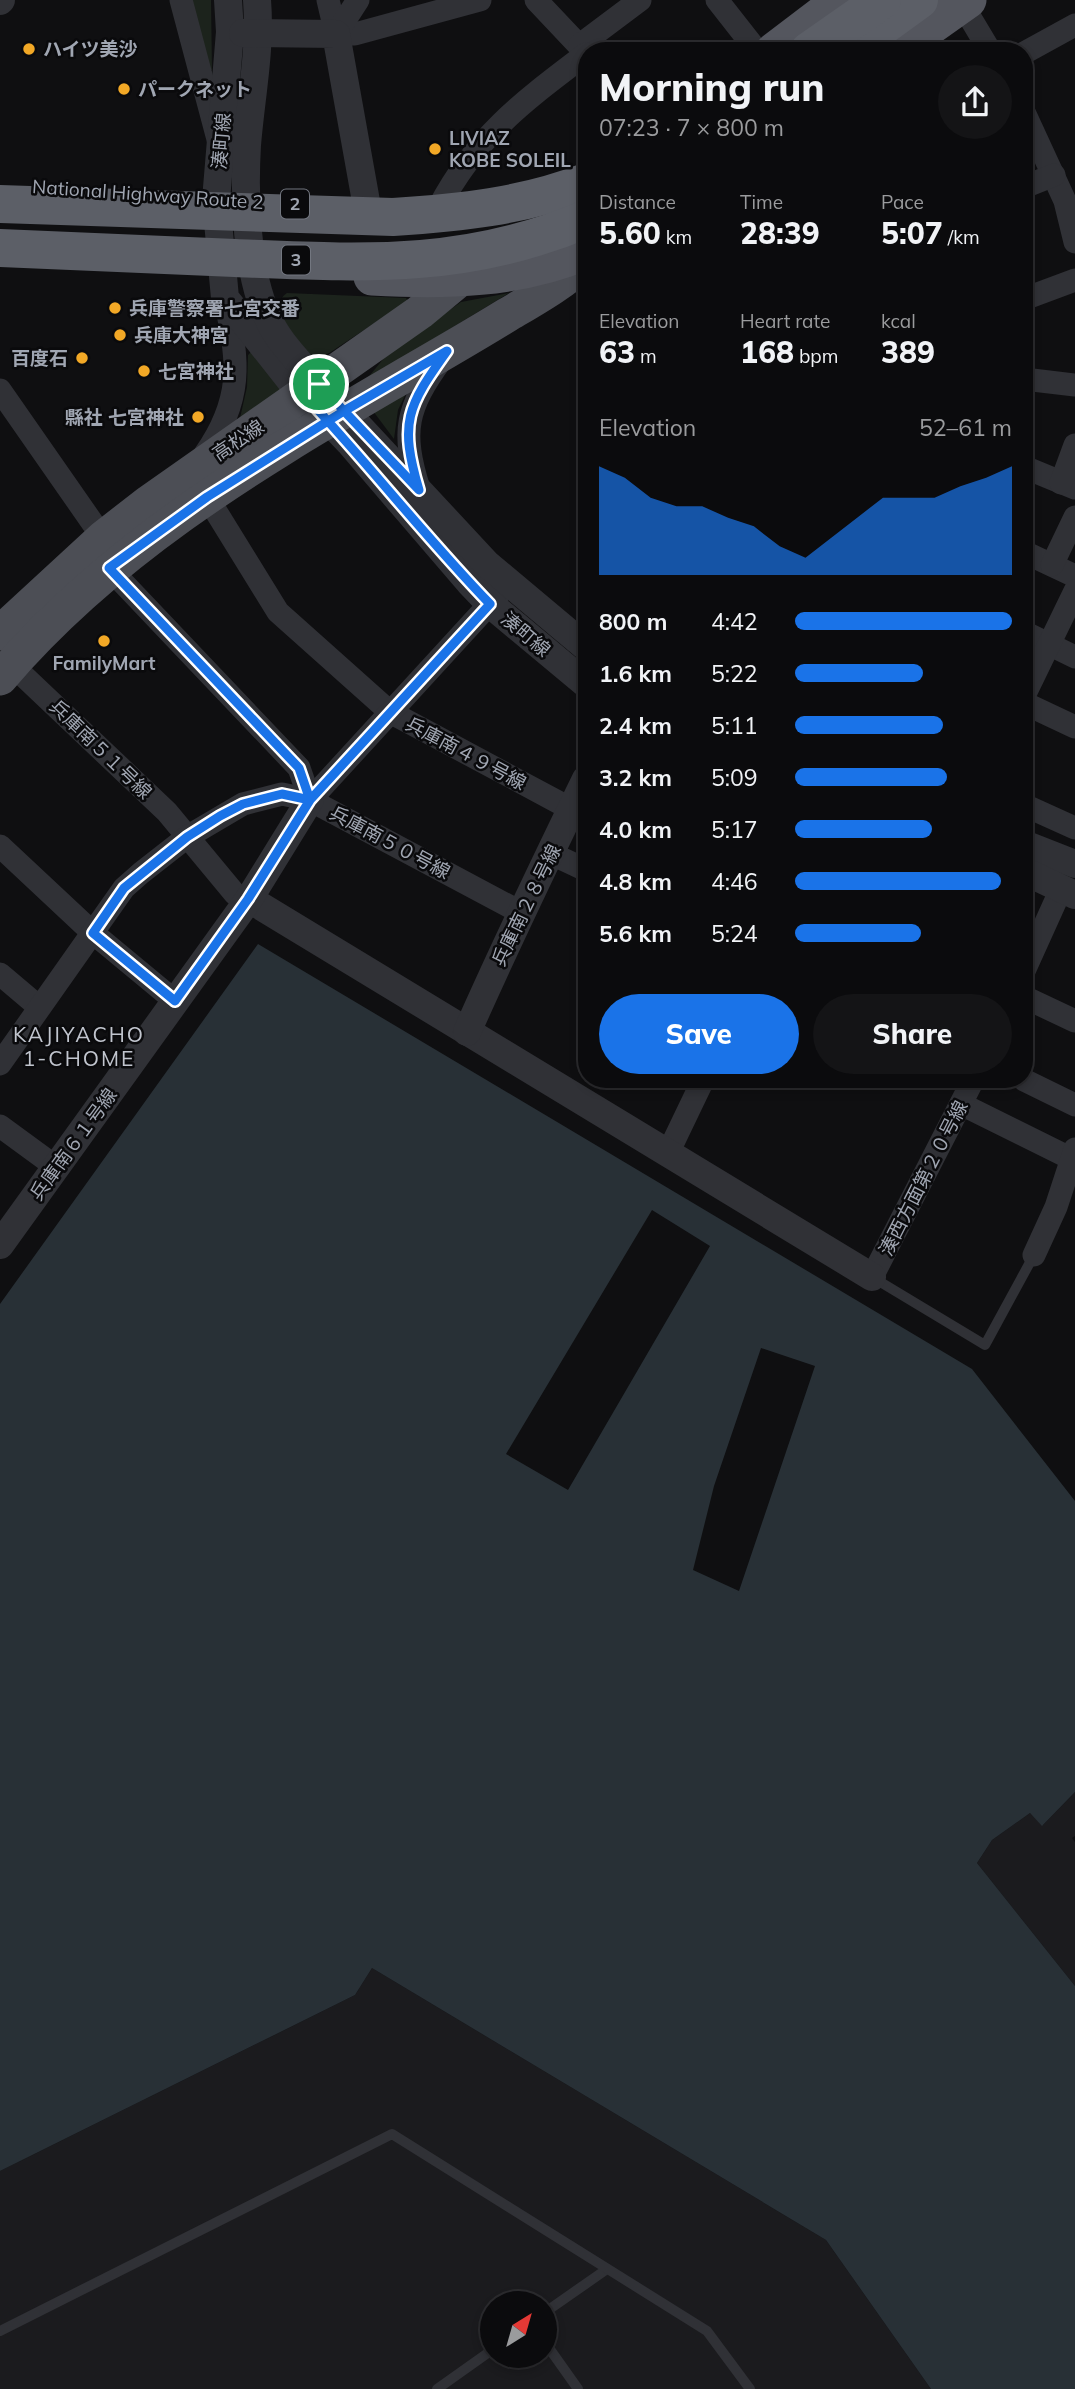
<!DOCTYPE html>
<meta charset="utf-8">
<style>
:root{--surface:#0b0b0d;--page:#141416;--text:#f1f3f6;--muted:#9a9b9d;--line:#2b2b2e;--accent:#1a73e8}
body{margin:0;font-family:Mulish,"Noto Sans JP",sans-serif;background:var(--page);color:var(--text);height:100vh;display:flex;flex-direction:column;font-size:26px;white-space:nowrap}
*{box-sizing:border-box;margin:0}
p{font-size:23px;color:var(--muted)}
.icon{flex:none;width:38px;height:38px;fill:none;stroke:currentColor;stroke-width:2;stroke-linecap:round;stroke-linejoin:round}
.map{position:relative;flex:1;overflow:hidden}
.details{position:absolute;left:578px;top:42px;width:455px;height:1046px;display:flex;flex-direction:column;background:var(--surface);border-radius:28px;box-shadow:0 4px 10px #0003,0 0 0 2px var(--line)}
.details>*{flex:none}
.needle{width:46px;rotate:37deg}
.controls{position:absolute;left:480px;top:2291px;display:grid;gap:14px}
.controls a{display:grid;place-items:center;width:77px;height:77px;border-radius:50%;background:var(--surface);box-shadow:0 4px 10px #0003,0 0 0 2px var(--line);font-size:35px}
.pin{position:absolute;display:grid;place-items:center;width:60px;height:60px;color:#fff;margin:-30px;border:4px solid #fff;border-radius:50%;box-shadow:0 2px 7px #0007}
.round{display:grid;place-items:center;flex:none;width:74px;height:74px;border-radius:37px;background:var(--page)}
.summary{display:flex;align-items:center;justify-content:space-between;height:119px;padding:0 21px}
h1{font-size:38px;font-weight:800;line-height:52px}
.metrics{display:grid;grid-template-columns:repeat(3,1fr);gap:10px;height:119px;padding:7px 21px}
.metrics div{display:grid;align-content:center}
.metrics b{font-size:30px;font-weight:800}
.metrics small{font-size:19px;font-weight:400}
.metrics p{font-size:19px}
.chart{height:196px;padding:14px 21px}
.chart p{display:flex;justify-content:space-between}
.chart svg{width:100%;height:126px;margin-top:7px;fill:var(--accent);opacity:.7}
.primary-button{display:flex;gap:14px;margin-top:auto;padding:14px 21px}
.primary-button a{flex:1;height:80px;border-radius:42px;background:var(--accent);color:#fff;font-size:28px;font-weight:800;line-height:80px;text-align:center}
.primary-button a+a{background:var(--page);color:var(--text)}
ul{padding:0 21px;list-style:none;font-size:23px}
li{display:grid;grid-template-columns:112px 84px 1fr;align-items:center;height:52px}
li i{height:18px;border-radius:9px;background:var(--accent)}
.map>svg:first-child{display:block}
</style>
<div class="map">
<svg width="1075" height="2389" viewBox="0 0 1075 2389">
<rect width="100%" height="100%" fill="#0f0f11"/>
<!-- built -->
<g fill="#1b1b1e" fill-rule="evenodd">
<path d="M1075,1792V1836L1072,1838L1075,1842V1986L977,1863L992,1840L1030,1813L1043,1825Z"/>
<path d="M372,1968L826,2240L931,2389H0V2171L355,1995ZM492,2303H544V2356H492Z"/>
</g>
<!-- green -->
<g fill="#1c231c">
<path d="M190,0H211L212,70L207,71Z"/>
<path d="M287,293L406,298L408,301L317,361C305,348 264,308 287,293Z"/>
<path d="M509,293L366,380L389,352L461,302Z"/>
<path d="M253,350L287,389L240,418L247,387L248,355Z"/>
<path d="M407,391L398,410L394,439L373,411Z"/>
</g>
<!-- water -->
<path fill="#283036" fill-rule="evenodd" d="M258,944L972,1369L1075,1501V1792L1042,1826L1030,1813L992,1840L977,1863L1075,1986V2389H931L826,2240L372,1968L355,1995L0,2171V1304ZM652,1210L710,1246L568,1490L506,1454ZM761,1348L815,1366L739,1591L693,1570L714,1486Z"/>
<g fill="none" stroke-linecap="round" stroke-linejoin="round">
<!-- service -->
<g stroke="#303136" stroke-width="10">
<path d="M872,1277L985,1345L1034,1255"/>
<path d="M544,2313L607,2269"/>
<path d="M0,2331L392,2134L707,2331L750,2389"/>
<path d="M544,2341L578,2389"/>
<path d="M437,2389L492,2350"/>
</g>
<!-- minor -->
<g stroke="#303136" stroke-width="23">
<path d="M181,0L219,143"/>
<path d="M328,0L336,34"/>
<path d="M536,0L586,53"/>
<path d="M717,0L757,51"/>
<path d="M962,4L990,51"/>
<path d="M336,34H355L480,0"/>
<path d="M336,34L358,0"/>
<path d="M580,45L640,0"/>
<path d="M1024,53L1075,25"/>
<path d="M1024,112L1065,201L1075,242"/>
<path d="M1024,187L1054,175"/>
<path d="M439,207C476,136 524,101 586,54"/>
<path d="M1024,299L1075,280"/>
<path d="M1024,379L1075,385"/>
<path d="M0,390L103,538"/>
<path d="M205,454C242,401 240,362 225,301"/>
<path d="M1024,467L1075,488"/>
<path d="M1061,483L1075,445"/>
<path d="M419,489C401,431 406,408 442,359"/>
<path d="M207,497L278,612L390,712L571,809"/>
<path d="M1024,552L1075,576"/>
<path d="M1052,565L1075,517"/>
<path d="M109,568L299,768L310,800"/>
<path d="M1024,632L1075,657"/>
<path d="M11,664L167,812L235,894L249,899"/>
<path d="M1024,696L1075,591"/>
<path d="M1024,703L1075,727"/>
<path d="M310,800L508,584"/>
<path d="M1024,805L1075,828"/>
<path d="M0,846L93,933L175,1001"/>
<path d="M552,854L586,870"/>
<path d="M1024,971L1057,898"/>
<path d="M0,974L39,1007"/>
<path d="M1024,997L1075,1021"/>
<path d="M0,1064L124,888L141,873L187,837L243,804L282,794L310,800L520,912"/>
<path d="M1024,1080L1075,1105"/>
<path d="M961,1104L1072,1159"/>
<path d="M0,1126L56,1167"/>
<path d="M668,1153L703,1080"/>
<path d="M1034,1255L1056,1207L1075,1149"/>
<path d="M872,1277L973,1080"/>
</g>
<!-- tertiary -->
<g stroke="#303136" stroke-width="28">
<path d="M228,0L230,32L216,200L225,298L290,380L349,442L469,582L490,604L586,684"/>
<path d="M257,0C261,49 251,96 247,145C244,196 246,274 269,320C277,338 291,353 304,368"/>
<path d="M0,1L1,0"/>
<path d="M243,33L336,34L367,207"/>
<path d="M353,420L487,564L586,647"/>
<path d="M1024,844L1075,864"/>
<path d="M1024,871L1075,895"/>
<path d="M249,899L872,1277"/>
<path d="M467,1032C505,946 545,863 586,779"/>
<path d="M0,1245L249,899L310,800"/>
</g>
<!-- primary -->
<g stroke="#4c4e55" stroke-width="35">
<path d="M0,633L103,538L148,503L420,312L473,268"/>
<path d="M0,678C108,552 246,468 388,385C428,362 468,339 507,315C534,299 563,283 586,261"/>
</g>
<!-- trunk -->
<g stroke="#54565e" stroke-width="37">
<path d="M774,51L841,0"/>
<path d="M896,51L968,0"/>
<path d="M372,277C444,281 519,280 586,251"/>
</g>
<!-- motorway -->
<g stroke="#5c5f67" stroke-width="38">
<path d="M864,40L919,0"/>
<path d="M809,51L882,0"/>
<path d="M0,204L393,217C459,213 524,206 586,182"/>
<path d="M0,248C78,251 156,254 235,258C362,263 466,270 586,219"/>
</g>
</g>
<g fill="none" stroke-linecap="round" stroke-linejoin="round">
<defs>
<path id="route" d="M319,384L304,395C368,463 425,537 490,604L310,800L282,794L243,804L220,816L187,837L124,888L93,933L175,1001L248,899L310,800L299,768L109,568L207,497L328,421L344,411L447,351C407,407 399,422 419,490C386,455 352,420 319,384"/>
</defs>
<!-- route casing -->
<use href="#route" stroke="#fff" stroke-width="14"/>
<!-- route -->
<use href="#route" stroke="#1a73e8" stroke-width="9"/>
</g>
<!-- markers -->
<g fill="#f2a826" stroke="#0a0a0c" stroke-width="2.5">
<circle cx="29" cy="49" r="7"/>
<circle cx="124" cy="89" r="7"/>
<circle cx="435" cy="149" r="7"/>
<circle cx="115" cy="308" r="7"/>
<circle cx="120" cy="335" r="7"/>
<circle cx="82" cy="358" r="7"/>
<circle cx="144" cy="371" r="7"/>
<circle cx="198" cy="417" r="7"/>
<circle cx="104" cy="641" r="7"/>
</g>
<g text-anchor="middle" stroke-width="5" stroke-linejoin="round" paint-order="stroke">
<!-- shield labels -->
<g fill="#0a0a0c" stroke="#737780" stroke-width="2">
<rect x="281" y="189.5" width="28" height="29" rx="5"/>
<rect x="282" y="245.5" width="28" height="29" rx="5"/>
</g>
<g font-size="18" font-weight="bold" fill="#a0a6b2">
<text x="295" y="210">2</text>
<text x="296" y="266">3</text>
</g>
<!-- poi labels -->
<g font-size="19" font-weight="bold" fill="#a0a6b2" stroke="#0a0a0c" text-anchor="start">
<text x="43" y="56">ハイツ美沙</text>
<text x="138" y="96">パークネット</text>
<text x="449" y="145">LIVIAZ<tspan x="449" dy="22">KOBE SOLEIL</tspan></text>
<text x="129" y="315">兵庫警察署七宮交番</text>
<text x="134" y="342">兵庫大神宮</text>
<text x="68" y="365" text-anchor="end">百度石</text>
<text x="158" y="378">七宮神社</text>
<text x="184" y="424" text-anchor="end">縣社 七宮神社</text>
<text x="104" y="670" text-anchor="middle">FamilyMart</text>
</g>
<!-- street labels -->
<g font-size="19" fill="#a0a6b2" stroke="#0a0a0c">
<text transform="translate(221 141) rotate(-85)" y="7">湊町線</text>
<text transform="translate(148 194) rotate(4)" y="7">National Highway Route 2</text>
<text transform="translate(238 440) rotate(-34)" y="7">高松線</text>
<text transform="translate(526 634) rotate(40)" y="7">湊町線</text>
<text transform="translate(101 749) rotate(44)" y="7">兵庫南５１号線</text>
<text transform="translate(466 753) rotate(28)" y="7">兵庫南４９号線</text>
<text transform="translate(390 842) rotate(28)" y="7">兵庫南５０号線</text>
<text transform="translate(526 905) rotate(-64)" y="7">兵庫南２８号線</text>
<text transform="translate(73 1144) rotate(-54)" y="7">兵庫南６１号線</text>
<text transform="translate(923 1178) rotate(-63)" y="7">湊西方面第２０号線</text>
</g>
<!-- neighbourhood labels -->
<g font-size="21" letter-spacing="2" fill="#c1c5ce" stroke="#0a0a0c">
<text x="79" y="1042">KAJIYACHO<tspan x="79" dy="24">1-CHOME</tspan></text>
</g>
</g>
</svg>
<div class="controls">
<a><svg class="needle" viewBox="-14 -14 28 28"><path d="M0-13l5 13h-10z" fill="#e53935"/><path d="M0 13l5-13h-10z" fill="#9a9b9d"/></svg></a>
</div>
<div class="pin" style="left:319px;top:384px;background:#1e9e55"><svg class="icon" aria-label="arrive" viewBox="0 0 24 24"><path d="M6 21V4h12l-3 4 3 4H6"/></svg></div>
<section class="details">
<div class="summary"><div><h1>Morning run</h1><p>07:23 · 7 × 800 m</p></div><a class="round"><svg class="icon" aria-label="share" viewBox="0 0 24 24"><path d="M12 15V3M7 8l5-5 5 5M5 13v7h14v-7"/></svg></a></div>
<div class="metrics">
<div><p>Distance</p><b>5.60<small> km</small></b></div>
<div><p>Time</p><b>28:39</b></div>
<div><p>Pace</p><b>5:07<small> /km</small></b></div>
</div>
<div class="metrics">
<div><p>Elevation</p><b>63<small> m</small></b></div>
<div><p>Heart rate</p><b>168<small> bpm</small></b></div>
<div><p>kcal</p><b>389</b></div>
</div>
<div class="chart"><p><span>Elevation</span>52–61 m</p>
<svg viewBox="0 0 160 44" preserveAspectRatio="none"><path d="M0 44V6L10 10L20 17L30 20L40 20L50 24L60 27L70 34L80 38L90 31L100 24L110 17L120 17L130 17L140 13L150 10L160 6V44z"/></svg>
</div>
<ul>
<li><b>800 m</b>4:42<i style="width:100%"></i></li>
<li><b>1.6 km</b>5:22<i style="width:59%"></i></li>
<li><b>2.4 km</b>5:11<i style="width:68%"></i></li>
<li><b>3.2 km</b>5:09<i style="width:70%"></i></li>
<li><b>4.0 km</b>5:17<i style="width:63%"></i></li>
<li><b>4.8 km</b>4:46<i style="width:95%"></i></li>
<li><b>5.6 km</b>5:24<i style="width:58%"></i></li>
</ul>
<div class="primary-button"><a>Save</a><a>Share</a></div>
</section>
</div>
